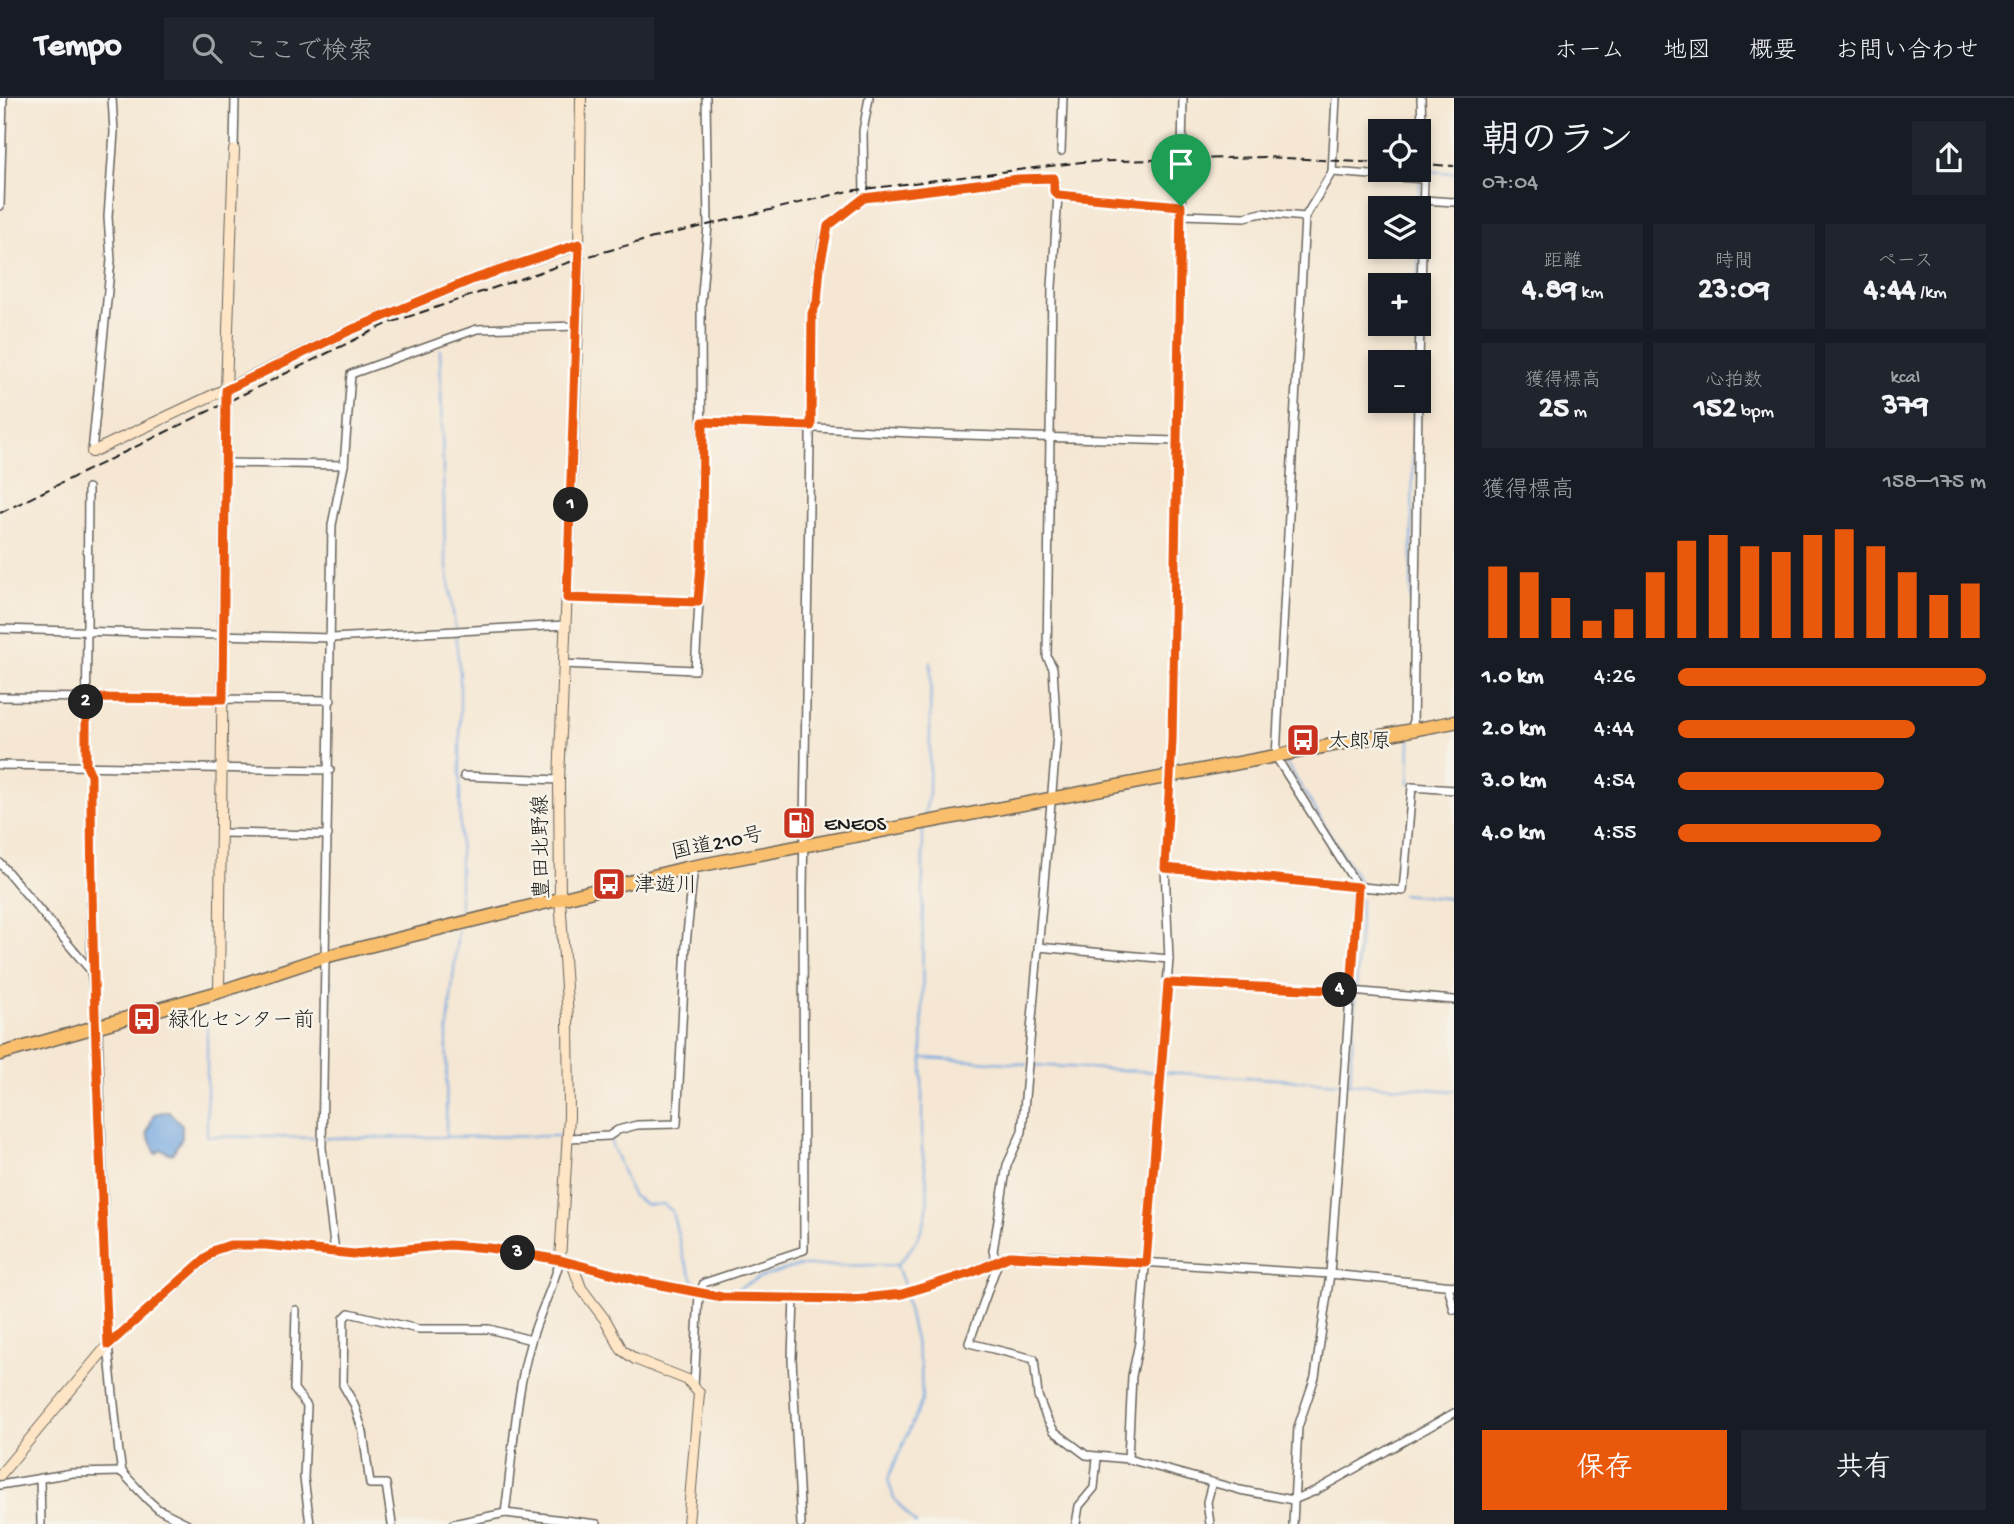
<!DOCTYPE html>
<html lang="ja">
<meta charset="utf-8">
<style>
:root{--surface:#171b24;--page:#20242c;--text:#f1f3f6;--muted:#9ea1a6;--line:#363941;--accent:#ea580c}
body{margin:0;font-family:"Gochi Hand","Klee One",sans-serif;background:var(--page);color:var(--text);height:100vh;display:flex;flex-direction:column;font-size:26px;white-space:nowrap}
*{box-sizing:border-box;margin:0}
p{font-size:23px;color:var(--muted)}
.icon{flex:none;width:38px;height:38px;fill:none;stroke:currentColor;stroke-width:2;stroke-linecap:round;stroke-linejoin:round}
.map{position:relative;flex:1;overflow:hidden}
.side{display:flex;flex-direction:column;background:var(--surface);width:560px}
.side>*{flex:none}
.fabs{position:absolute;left:1368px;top:21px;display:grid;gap:14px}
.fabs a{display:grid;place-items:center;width:63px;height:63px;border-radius:0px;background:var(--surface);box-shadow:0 4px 10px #0003;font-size:35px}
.pin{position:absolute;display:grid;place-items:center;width:60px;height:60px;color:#fff;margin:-72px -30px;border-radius:50% 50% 50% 0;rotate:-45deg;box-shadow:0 0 7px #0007}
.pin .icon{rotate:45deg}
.km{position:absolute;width:35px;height:35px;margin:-18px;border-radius:50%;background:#222;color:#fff;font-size:19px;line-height:35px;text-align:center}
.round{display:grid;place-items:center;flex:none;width:74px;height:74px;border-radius:0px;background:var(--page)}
.overview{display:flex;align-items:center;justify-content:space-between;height:119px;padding:0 28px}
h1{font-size:38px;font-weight:700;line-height:52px}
.stats{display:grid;grid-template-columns:repeat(3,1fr);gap:10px;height:119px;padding:7px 28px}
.stats div{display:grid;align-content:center;border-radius:0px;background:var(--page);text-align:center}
.stats b{font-size:30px;font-weight:700}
.stats small{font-size:19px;font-weight:400}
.stats p{font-size:19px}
.chart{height:196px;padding:14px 28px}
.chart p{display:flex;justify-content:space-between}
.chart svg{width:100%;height:126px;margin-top:7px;stroke:var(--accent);stroke-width:6}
.button{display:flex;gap:14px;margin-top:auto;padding:14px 28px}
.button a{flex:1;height:80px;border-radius:0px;background:var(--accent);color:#fff;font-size:28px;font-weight:700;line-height:80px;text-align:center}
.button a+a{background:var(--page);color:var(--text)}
ul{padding:0 28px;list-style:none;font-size:23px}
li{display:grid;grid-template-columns:112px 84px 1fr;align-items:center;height:52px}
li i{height:18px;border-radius:9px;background:var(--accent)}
header{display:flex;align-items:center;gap:42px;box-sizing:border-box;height:98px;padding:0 35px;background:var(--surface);border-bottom:2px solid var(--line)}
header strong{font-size:33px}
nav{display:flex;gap:38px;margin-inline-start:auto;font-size:24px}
.search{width:490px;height:63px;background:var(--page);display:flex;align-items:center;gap:18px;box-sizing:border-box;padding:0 24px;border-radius:0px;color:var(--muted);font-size:26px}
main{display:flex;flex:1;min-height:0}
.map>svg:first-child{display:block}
</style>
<header>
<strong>Tempo</strong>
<div class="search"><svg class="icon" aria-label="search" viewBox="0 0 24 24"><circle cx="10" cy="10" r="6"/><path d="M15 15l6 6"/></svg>ここで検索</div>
<nav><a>ホーム</a><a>地図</a><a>概要</a><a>お問い合わせ</a></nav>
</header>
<main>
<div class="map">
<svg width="1454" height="1426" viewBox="0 0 1454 1426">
<rect width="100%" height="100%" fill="#f7f3e8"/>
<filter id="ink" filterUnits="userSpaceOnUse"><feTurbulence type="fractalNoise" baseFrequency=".0143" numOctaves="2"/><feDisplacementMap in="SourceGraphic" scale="14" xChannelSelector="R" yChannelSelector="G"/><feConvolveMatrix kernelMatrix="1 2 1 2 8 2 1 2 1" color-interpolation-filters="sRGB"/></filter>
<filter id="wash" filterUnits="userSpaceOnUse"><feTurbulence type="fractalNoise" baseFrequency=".00686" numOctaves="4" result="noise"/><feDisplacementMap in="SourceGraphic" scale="28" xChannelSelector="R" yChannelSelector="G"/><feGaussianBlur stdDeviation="1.57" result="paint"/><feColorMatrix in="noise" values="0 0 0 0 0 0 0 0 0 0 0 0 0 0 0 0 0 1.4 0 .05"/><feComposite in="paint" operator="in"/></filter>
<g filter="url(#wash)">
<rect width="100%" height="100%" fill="#f5e7d3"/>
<!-- water -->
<path fill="#74a7e0" stroke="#48627e" stroke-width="2" d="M163,1014H169L182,1027V1040L172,1056L161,1052L156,1056L147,1035L154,1016Z"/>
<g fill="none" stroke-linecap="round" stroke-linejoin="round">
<!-- stream -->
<g stroke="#74a7e0" stroke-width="2">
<path d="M1427,73L1454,75"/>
<path d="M1419,122L1420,84"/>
<path d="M1418,187L1419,149"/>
<path d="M440,251L445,452L455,530"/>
<path d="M1413,350L1414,314"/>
<path d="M1411,502L1413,357"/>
<path d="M455,535L460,576V813"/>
<path d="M1285,663L1361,786"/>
<path d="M1409,686L1410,639"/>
<path d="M924,720L929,695L931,564"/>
<path d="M1401,796L1454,801"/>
<path d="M1356,891L1361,802"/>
<path d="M207,919V1038L320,1040"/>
<path d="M924,960L1027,966"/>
<path d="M1032,967L1156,974"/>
<path d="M1162,974L1341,985"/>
<path d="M1347,985L1454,993"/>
<path d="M1350,985L1355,896"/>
<path d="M326,1007L331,882"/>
<path d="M446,1038L447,939L458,833"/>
<path d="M325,1040L565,1038"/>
<path d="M610,1042L632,1097L646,1107L664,1106L672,1113L683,1158L694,1184L700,1187"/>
<path d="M897,1168L906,1192"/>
<path d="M706,1189L732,1194L758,1180L798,1168L897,1167C935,1128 930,1099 922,1051L923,729"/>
<path d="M905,1198L921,1270L922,1303L888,1381L894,1401L916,1426"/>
</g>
</g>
</g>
<g filter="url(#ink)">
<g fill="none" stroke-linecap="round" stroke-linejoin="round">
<defs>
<g id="street">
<path d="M234,52L235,0"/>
<path d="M1061,53L1063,0"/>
<path d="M1332,74L1424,81"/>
<path d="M1058,97L1052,189L1047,559L1053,570L1057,637L1022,1034L1007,1067L993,1153L997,1167L969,1245L1034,1261L1038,1298L1046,1319L1054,1333L1086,1357L1128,1361L1240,1392L1293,1402L1315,1393L1454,1315"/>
<path d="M864,100L1018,81L1054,80V93L1058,97L1181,108"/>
<path d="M1423,102L1454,104"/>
<path d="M0,108L3,0"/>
<path d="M1180,117L1245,119L1262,115L1305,119"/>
<path d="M1419,264L1424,81L1421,0"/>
<path d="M703,324L931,336L1177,343"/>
<path d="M92,354L111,162L108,119L114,34L112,0"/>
<path d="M226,365L344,367"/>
<path d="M88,390L86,666L91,677V873L98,928L108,1247L119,1355L122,1374L148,1402L158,1411L188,1426"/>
<path d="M567,500L698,504"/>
<path d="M0,531L332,540L565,527"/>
<path d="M563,566L695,572L702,454L701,206L708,127L706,0"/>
<path d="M0,599L331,602"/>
<path d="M1413,631L1418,303"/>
<path d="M0,667L330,672"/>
<path d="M464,678L559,682"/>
<path d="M221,735L328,737"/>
<path d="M0,765L91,873"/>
<path d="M1165,770L1403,793L1412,689L1454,692"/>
<path d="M1038,849L1169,861"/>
<path d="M1168,885L1351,893L1454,902"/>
<path d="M569,1040L609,1038L618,1032L637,1027L677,1026L686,846L694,768"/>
<path d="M335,1154L322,1050L332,427L344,367L351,276L477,231L578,228"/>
<path d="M572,1165L640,1183L722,1199L854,1201L902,1196L971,1175L998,1161L1029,1157L1330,1176L1454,1188"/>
<path d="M1448,1188L1454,1212"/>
<path d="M794,1199L792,1261L801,1426"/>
<path d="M296,1212L294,1291L307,1308L304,1380L310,1426"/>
<path d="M108,1247L221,1149L266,1147L353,1156L449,1147L489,1150L560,1162C553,1190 539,1215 531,1243C515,1298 513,1358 505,1415"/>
<path d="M694,1288L699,1196L704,1185L804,1152L803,791L812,215C822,193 816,146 829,128C836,117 854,108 864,100L863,33L869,0"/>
<path d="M1128,1361L1132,1278L1139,1245L1169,861L1165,770L1172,643L1183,0"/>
<path d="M40,1380L41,1426"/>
<path d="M0,1387L72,1375L122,1374"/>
<path d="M392,1426L386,1386H370L363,1334L354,1306L343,1287L344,1220L349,1215L418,1231H489L531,1242"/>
<path d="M453,1426L505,1415L597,1426"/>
<path d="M1076,1426L1079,1408L1094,1390L1097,1360"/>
<path d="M1210,1426L1207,1404L1212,1385"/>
<path d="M1293,1426L1298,1329L1315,1279L1330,1176L1358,789L1276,659L1305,119L1332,74L1336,0"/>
</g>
<g id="secondary">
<path d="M581,0L578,228L559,682L560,800L568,920L569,1018L560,1162L572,1165L581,1190L606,1223L622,1252L635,1261L688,1282L699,1295L688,1426"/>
<path d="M92,354L351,232L471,182L579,147"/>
<path d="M219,894L226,292L234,52"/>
<path d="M0,1377L108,1247"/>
</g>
<path id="highway" d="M0,956L219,894L324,859L686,770L1454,624"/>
</defs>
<!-- street casing -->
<use href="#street" stroke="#68635c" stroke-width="10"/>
<!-- secondary casing -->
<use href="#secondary" stroke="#68635c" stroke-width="12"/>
<!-- highway casing -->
<use href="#highway" stroke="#68635c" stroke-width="15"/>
<!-- street -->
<use href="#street" stroke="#fff" stroke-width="7"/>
<!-- secondary -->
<use href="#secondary" stroke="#fde5c5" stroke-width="10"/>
<!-- highway -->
<use href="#highway" stroke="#f9bf6d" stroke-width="12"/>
<!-- rail -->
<g stroke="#1c1c1c" stroke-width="2" stroke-dasharray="10 5" stroke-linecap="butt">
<path d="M1419,66L1454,68"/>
<path d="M0,415L387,226L579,161L653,140L849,93L1082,64L1264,59L1381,65"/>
</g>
</g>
</g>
<g fill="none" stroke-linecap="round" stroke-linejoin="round" filter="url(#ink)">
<defs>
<path id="route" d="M1054,80V93L1058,97L1181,108L1172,643L1165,770L1358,789L1351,893L1168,885L1146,1165L1010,1158L971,1175L902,1196L854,1201L722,1199L640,1183L560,1162L489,1150L449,1147L354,1156L266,1147H230L215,1152L108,1247C100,1056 91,867 91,677L86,666V600L223,601L226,292L351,232L471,182L579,146L567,500L698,504L702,454L703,324L811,328L812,215L817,204L820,168L828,128L864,100L1018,81Z"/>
</defs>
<!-- route casing -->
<use href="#route" stroke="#fff" stroke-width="14"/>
<!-- route -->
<use href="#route" stroke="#ea580c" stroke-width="9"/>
</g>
<!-- icons -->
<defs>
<symbol id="bus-square" viewBox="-11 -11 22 22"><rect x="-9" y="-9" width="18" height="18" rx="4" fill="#c8321e" stroke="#f7f3e8"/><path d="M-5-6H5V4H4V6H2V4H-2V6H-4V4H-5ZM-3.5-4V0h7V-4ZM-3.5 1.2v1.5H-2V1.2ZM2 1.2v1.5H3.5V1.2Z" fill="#fff"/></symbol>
<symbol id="fuel-square" viewBox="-11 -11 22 22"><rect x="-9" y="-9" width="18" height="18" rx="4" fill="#c8321e" stroke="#f7f3e8"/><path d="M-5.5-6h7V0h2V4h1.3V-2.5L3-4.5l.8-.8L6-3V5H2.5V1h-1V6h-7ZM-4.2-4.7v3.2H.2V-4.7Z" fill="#fff"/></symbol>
</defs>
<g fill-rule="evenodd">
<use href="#bus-square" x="1284" y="623" width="38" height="38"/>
<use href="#fuel-square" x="780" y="706" width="38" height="38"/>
<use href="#bus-square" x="590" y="767" width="38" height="38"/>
<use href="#bus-square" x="125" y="902" width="38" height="38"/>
</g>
<g text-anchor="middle" stroke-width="5" stroke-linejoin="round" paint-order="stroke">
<!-- poi labels -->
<g font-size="21" fill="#1c1c1c" stroke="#f7f3e8" text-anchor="start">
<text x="1328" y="649">太郎原</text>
<text x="824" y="732">ENEOS</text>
<text x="634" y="793">津遊川</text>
<text x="168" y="928">緑化センター前</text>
</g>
<!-- street labels -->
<g font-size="21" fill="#1c1c1c" stroke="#f7f3e8">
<text transform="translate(717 744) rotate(-12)" y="7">国道210号</text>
<text transform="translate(540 749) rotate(-91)" y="7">豊田北野線</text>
</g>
</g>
</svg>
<div class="fabs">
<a><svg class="icon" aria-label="locate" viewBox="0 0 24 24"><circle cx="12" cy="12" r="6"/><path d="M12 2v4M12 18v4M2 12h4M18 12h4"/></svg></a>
<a><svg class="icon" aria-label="layers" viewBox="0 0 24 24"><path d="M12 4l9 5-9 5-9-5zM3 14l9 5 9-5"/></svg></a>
<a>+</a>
<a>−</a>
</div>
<div class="pin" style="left:1181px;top:108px;background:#1e9e55"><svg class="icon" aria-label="arrive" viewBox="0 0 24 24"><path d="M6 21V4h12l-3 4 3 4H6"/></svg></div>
<b class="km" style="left:571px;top:407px">1</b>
<b class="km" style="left:86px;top:604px">2</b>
<b class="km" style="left:518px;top:1155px">3</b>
<b class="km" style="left:1340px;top:892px">4</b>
</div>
<section class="side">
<div class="overview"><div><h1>朝のラン</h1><p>07:04</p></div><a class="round"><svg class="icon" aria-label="share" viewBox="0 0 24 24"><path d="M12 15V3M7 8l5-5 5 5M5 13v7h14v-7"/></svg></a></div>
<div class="stats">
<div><p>距離</p><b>4.89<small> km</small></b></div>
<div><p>時間</p><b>23:09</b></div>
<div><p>ペース</p><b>4:44<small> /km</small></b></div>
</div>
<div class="stats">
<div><p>獲得標高</p><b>25<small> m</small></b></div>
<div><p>心拍数</p><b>152<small> bpm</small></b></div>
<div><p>kcal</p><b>379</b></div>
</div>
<div class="chart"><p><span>獲得標高</span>158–175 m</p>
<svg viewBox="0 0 160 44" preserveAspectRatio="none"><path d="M5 44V19M15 44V21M25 44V30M35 44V38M45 44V34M55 44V21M65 44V10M75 44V8M85 44V12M95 44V14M105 44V8M115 44V6M125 44V12M135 44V21M145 44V29M155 44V25"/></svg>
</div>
<ul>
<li><b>1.0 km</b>4:26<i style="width:100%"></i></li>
<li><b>2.0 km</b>4:44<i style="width:77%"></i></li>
<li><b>3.0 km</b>4:54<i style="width:67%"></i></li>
<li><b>4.0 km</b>4:55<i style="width:66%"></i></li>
</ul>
<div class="button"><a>保存</a><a>共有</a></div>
</section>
</main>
